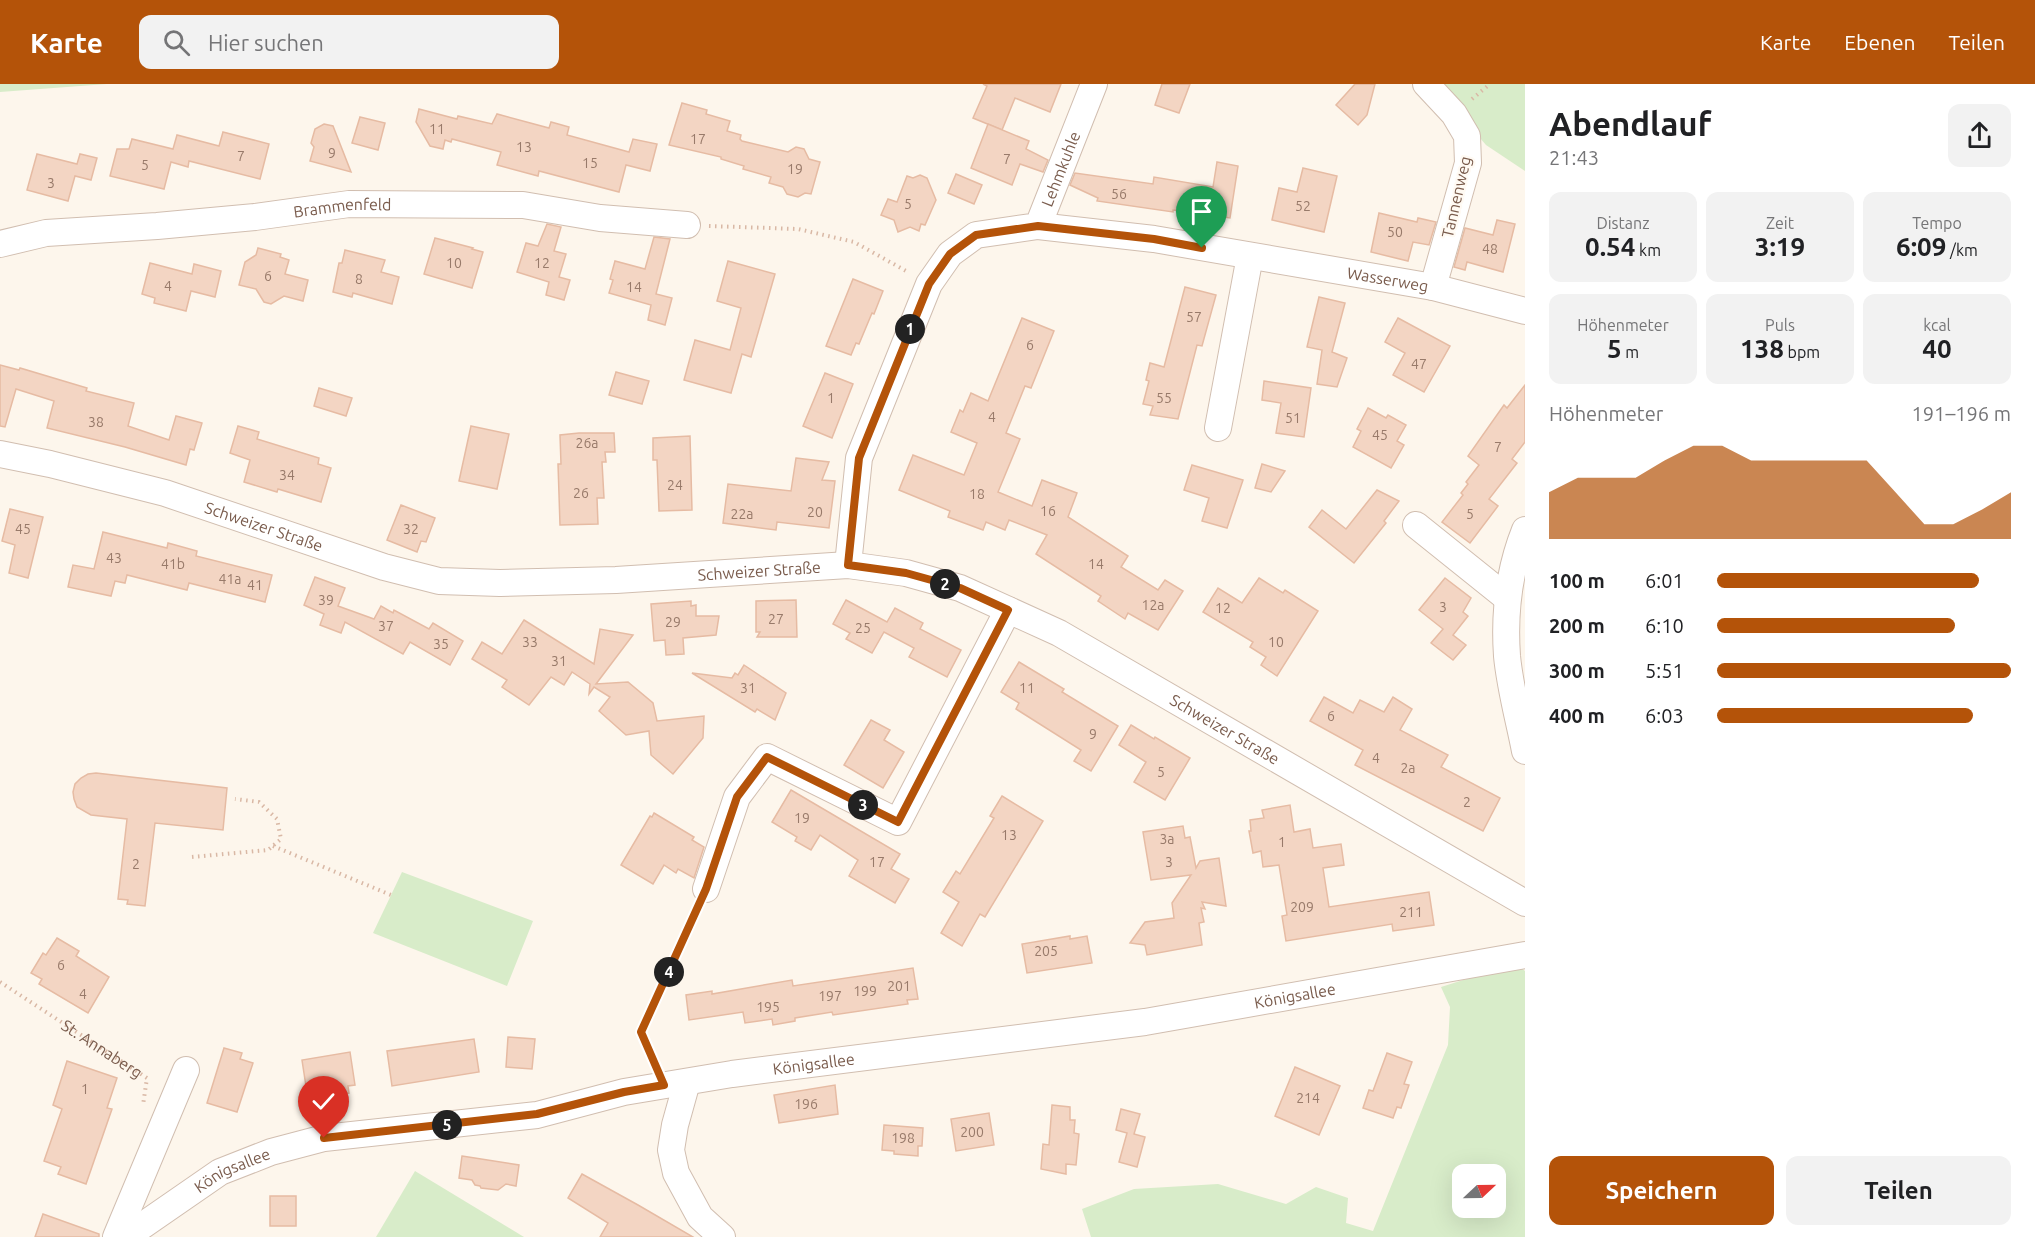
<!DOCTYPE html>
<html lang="de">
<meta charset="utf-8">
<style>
:root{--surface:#fff;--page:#f2f2f2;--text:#202124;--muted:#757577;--accent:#b45309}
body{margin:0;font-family:Ubuntu,sans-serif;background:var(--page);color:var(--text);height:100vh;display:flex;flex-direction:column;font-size:22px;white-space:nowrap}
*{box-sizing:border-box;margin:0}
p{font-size:20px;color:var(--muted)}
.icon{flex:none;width:33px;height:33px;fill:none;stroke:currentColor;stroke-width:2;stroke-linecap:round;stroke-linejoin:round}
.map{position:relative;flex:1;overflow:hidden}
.sheet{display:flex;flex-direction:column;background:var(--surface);width:510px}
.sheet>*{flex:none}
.needle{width:39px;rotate:68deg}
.controls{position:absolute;left:1452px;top:1080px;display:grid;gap:12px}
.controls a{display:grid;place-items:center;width:54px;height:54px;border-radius:12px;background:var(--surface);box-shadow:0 6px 24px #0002;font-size:30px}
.pin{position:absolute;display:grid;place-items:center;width:51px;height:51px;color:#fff;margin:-62px -26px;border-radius:50% 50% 50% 0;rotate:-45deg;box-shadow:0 0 6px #0007}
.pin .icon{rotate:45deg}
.km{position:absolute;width:30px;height:30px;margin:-15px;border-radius:50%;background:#222;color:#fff;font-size:16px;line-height:30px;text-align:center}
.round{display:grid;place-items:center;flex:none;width:63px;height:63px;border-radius:12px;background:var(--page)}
.head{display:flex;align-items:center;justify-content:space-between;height:102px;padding:0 24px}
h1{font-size:33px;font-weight:600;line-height:45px}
.stats{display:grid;grid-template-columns:repeat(3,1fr);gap:9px;height:102px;padding:6px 24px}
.stats div{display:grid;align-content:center;border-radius:12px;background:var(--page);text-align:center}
.stats b{font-size:26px;font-weight:600}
.stats small{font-size:16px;font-weight:400}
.stats p{font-size:16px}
.chart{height:168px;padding:12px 24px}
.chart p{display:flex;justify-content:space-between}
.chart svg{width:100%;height:108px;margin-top:6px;fill:var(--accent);opacity:.7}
.action{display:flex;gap:12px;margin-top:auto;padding:12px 24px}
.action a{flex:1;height:69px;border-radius:12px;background:var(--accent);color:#fff;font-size:24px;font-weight:600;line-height:69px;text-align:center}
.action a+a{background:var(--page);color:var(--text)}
ul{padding:0 24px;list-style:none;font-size:20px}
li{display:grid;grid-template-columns:96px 72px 1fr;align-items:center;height:45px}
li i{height:15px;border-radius:8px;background:var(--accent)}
header{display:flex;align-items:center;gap:36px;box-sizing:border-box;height:84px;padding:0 30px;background:var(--accent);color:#fff}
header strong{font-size:28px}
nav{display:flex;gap:33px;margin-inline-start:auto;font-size:21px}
.search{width:420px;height:54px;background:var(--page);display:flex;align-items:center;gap:15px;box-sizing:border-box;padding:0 21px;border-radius:12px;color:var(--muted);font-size:22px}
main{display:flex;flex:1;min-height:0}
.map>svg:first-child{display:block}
</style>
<header>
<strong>Karte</strong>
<div class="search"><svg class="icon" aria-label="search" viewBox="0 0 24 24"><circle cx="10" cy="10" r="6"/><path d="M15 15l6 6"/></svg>Hier suchen</div>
<nav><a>Karte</a><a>Ebenen</a><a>Teilen</a></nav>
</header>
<main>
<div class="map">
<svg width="1525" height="1153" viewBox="0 0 1525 1153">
<rect width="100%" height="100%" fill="#fdf6ec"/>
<!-- green -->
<g fill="#d8ecc9" fill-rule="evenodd">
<path d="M0,0H107L0,8Z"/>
<path d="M1434,0H1525V87L1486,61Z"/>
<path d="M402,788L533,837L507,902L373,849Z"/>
<path d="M1520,883L1525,887V1153H1091L1082,1125L1134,1105L1218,1100L1286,1120L1316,1103L1348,1114L1346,1139L1373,1147L1448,961L1450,923L1441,903L1479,891ZM1462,1090H1496V1124H1462Z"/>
<path d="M415,1087L524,1153H376Z"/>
</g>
<!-- building -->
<g fill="#f3d5c3" stroke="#e6bba3" stroke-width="1.5">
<path d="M983,0H1061L1050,28L1015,14L1002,46L973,34L987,2Z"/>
<path d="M1162,0H1190L1179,29L1155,21Z"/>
<path d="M1355,0H1375L1367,31L1358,41L1336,21Z"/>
<path d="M682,19L707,26L706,30L730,37L727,47L741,51L740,55L742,57L788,68L796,63L804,65L809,75L820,78L811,110L805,109L798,113L787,110L783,103L769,99L771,93L743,85L744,82L721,75V73L669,61Z"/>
<path d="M419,25L457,35L458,32L492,40L497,30L549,44L551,38L569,43L567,51L629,68L633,55L657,60L650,87L626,81L619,108L539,87L538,92L497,81L501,68L452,55L451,58L445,56L443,65L430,62L416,38Z"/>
<path d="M360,33L385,39L378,66L352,59Z"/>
<path d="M324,40L333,42L351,88L310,77L314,63L311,59L315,45Z"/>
<path d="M988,40L1029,57L1026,65L1048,76L1043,88L1020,80L1012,101L971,84Z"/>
<path d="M223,48L269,60L260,95L189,77L188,83L171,78L164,105L110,92L117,65H129L132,55L173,65L177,51L219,62Z"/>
<path d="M37,70L77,80L80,70L97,74L91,96L75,92L68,117L27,106Z"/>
<path d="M1217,78L1238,82L1230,134L1185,127L1173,126V128L1097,117L1098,114L1070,101L1075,89L1153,100L1154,93L1213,103Z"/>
<path d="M1303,84L1337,92L1324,148L1272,136L1279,104L1297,108Z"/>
<path d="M956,90L982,101L974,120L948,109Z"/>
<path d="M920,91L927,94L936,116L925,141L921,140L919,147L910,143L898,148L894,136L881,131L888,115L897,118L907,92L913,94Z"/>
<path d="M1379,129L1417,138L1418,134L1436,138L1429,161L1413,158L1408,177L1371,168Z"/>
<path d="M1497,136L1515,140L1503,188L1467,178L1465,186L1454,183L1465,144L1493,151Z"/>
<path d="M547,140L561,143L554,167L566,170L559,193L570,196L564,216L546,211L549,198L517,188L526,159L538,162Z"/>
<path d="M654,153L670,155L656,210L672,214L665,241L648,236L651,221L609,209L613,196L610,195L615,177L645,185Z"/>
<path d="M435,154L473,164L472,165L483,168L472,204L424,190Z"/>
<path d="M258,164L281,170L280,173L289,176L285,190L308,196L303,217L284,212L271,220L264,218L256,205L239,201L245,178L256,171Z"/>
<path d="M345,166L385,176L381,188L399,193L392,220L353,209L352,213L333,208L339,179H342Z"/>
<path d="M728,177L775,190L751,273L742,270L731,309L684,296L695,256L730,266L741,224L717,217Z"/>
<path d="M150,179L192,190L194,180L221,187L215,213L191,207L186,227L154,219L155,214L142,210Z"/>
<path d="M853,195L883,207L874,230L872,229L859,260L856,259L851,271L826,262Z"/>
<path d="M1185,203L1216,211L1202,262L1197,261L1178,335L1150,331L1153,322L1143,320L1149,297L1146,296L1150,279L1164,283Z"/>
<path d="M1319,213L1345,219L1332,268L1347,274L1337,303L1317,300L1322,266L1307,263Z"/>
<path d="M1022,234L1054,247L1031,304L1025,302L1006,349L1020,355L998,408L1032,422L1042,396L1077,409L1068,433L1128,472L1121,483L1158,506L1165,496L1183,507L1158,546L1128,529L1125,535L1098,517L1101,512L1036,470L1047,451L1009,436L1005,446L986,438L983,446L948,433L950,427L899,406L913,371L964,391L977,359L951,348L960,326L963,328L971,309L988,317Z"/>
<path d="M1398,234L1450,262L1424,308L1393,291L1405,269L1385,258Z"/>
<path d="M0,281L19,286L20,284L87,304L86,307L134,319L128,342L169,356L176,332L202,339L194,366L190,365L186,381L125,363L47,344L54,317L16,305L5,343L0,342Z"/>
<path d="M616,288L649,297L642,320L609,311Z"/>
<path d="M825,289L853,300L832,354L803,342Z"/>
<path d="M1264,297L1311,304L1304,353L1276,349L1281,319L1262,316Z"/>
<path d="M1525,301V358L1512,375L1517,379L1489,415L1498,422L1470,459L1442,438L1463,411L1461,409L1468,400L1466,398L1479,381L1468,372L1504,321L1507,324Z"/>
<path d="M319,304L352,314L346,332L314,322Z"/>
<path d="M1368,324L1386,334L1388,331L1406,341L1397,357L1404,361L1391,384L1353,363L1361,347L1357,345Z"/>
<path d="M238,342L259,348L257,355L319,374L318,380L331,384L321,418L278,405L277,408L244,398L250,376L230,369Z"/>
<path d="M471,342L509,350L497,405L459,397Z"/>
<path d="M579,349H614L615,368H605L606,378H602L604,414H597L598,440L560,441L558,380H561L560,351Z"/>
<path d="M690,352L692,426L659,427L657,376H653V354Z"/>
<path d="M796,374L829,378L822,396L835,397L829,444L777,438L776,446L723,439L728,400L791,407Z"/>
<path d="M1262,380L1285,387L1271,408L1255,404Z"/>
<path d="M1192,381L1243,396L1227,444L1202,437L1209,414L1184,406Z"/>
<path d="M1377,406L1399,417L1384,437L1386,439L1354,479L1309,443L1322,426L1346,445Z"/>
<path d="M401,421L435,434L426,458L421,457L417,468L387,456Z"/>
<path d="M10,425L43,433L28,494L9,489L15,461L2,457Z"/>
<path d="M103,448L167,464L168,459L197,467L196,472L272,491L265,518L189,499L187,506L127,491L125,499L115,497L111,512L68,503L73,481L94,485Z"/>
<path d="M315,493L345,504L338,522L374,535L381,522L393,529L394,526L429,545L433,539L463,557L450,581L410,558L403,570L345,538L341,549L320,541L324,530L304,521Z"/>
<path d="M1259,494L1283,509L1285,506L1318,527L1277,592L1261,581L1266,573L1250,563L1253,558L1203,528L1218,504L1242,519Z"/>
<path d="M1445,494L1471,514L1463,528L1468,532L1453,551L1466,561L1453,576L1431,559L1443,545L1419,526Z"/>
<path d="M796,516L797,553H757L760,548H756V517Z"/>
<path d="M846,516L887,538L895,524L923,539L920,545L961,566L947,593L909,573L914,564L884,548L872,569L846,555L850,549L833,540Z"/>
<path d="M691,517V522L696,521V532H719L716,551L683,554L684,570L666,571L665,556L654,557L651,520Z"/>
<path d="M524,536L594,580L600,545L633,551L596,600L628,598L653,619L657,637L704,632L703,654L673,690L651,671L649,647L626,651L599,627L610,613L594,603L589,610L590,600L572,588L564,601L551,593L529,621L502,603L507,596L472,575L482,558L502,570Z"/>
<path d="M1019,578L1064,605L1062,608L1118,642L1091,687L1074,677L1081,666L1016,625L1019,619L1001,608Z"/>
<path d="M744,581L786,609L775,636L757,625L755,628L692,589L732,594L735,589L738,591Z"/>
<path d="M1324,613L1353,629L1360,616L1384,628L1393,613L1412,625L1400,646L1448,671L1441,683L1500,714L1483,747L1355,681L1363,666L1310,637Z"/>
<path d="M871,636L890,646L884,656L904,668L883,704L844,681Z"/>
<path d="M1131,641L1154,655L1155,653L1190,674L1165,716L1134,698L1146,678L1119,661Z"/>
<path d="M96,689L227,704L223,746L155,739L145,822L127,820L128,816L118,815L127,735L91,731L77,723L74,715L73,708L75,700L81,694L88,690Z"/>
<path d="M791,706L900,770L891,785L909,795L895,819L849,792L858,776L820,751L811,766L795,757L797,753L772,738Z"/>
<path d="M1002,712L1043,737L985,833L980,830L962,862L941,849L959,818L943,808L956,787L960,790L994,734L990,732Z"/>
<path d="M1290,721L1294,748L1310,745L1313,764L1341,760L1344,781L1323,784L1329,823L1429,808L1434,841L1393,847L1392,840L1286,857L1282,832L1287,831L1279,781L1263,783L1261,767L1253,769L1249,747H1251L1250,736L1264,734L1262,726Z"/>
<path d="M654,729L694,753L692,756L704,763L694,794L678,785L676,789L664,781L653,800L621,781L650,732L652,733Z"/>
<path d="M1183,742L1185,754L1190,753L1196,784L1200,777L1219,774L1226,822L1202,818L1205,825L1201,824L1204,838L1199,839L1202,861L1147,871L1145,861L1130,859L1145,838L1174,834L1172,819L1191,791L1151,796L1143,748Z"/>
<path d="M1070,852V855L1087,852L1092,879L1027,889L1022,860Z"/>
<path d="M57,854L79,867L76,872L109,893L88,929L39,900L42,895L31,889L43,869L46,871Z"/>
<path d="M913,884L918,915L907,916L908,920L833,931L832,928L795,934V937L773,941L772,935L745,939L743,928L689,936L686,911L712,907V910L792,896L793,902Z"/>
<path d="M508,953L535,955L532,985L506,983Z"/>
<path d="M474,955L479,988L392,1002L387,967Z"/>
<path d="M224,964L242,969L240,975L253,979L237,1028L207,1019Z"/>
<path d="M350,968L355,1001L348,1002L349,1009L315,1014L314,1008L307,1009L302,976Z"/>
<path d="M1387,969L1412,978L1404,1000L1409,1001L1401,1024L1397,1023L1393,1034L1363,1024L1369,1006L1373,1007Z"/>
<path d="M67,977L117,994L107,1024L112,1025L86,1100L58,1090L61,1083L44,1077L62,1025L53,1021Z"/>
<path d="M1295,983L1340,1002L1319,1051L1275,1032Z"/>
<path d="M835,1001L838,1030L779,1039L774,1011Z"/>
<path d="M1052,1021L1070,1023V1036H1075L1074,1049L1079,1050L1076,1081L1066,1080V1090L1041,1085L1043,1060L1049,1061Z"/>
<path d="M1121,1025L1140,1030L1134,1050L1145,1053L1137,1083L1119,1078L1127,1049L1116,1046Z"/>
<path d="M989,1029L994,1061L956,1067L951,1035Z"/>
<path d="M884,1041L923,1044L922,1062H918V1072L894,1070V1067L882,1066Z"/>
<path d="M462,1072L519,1081L516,1102L506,1100L498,1106L481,1104L480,1102L475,1101L472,1096L459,1094Z"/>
<path d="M582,1090L638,1121L693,1153H600L608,1139L568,1114Z"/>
<rect x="270" y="1112" width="26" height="30"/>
<path d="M43,1130L99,1150V1153H35Z"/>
</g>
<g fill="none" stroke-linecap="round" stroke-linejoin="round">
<defs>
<g id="minor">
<path d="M1426,0L1454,30L1467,52L1468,79L1433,203"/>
<path id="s2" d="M1038,142L1154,155L1433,203L1525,227"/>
<path id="s3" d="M0,160L46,149L157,142L255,133L349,120L523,121L600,134L687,141"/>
<path d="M1218,344L1250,172"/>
<path id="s4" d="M0,370L50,380L165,409L384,483L439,497L500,499L616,496L848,481L906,489L960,504L1059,549L1525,819"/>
<path d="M1416,441L1507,514"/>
<path d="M1525,446C1509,486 1504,529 1507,572C1510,604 1519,636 1525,667"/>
<path id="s5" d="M848,481L859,374L929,200L950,170L976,151L1038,142L1094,0"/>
<path d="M706,805L737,713L767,673L898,738L1008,526"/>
<path d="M687,998L675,1041L671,1066L676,1089L700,1133L722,1153"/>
<path d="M116,1153L186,986"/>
<path id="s6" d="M126,1153L220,1088L271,1068L324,1054L537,1031L624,1008L732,990L1145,938L1525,871"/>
</g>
</defs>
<!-- minor casing -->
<use href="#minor" stroke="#d1beb0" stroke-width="28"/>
<!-- path -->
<g stroke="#d9b8a5" stroke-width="4" stroke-dasharray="1.5 4.5" stroke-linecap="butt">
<path d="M1472,15L1490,0"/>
<path d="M709,142L798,145L854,158L908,188"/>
<path d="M273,762L391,811"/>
<path d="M192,773L268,766L281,755L277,735L259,718L235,715"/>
<path id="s1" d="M0,898L147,994L143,1021"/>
<path d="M655,979L641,948L698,824"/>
</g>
<!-- minor -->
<use href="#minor" stroke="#fff" stroke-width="26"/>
</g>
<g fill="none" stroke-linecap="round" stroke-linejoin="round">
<defs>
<path id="route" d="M324,1054L537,1030L624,1008L664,1001L641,948L706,805L737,713L767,673L898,738L1008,526L960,504L906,489L848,481L859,374L929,200L950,170L976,151L1038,142L1154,155L1202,164"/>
</defs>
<!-- route casing -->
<use href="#route" stroke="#fff" stroke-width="12"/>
<!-- route -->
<use href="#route" stroke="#b45309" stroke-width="8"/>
</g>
<g text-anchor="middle" stroke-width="4.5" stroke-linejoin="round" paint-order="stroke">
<!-- number labels -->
<g font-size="14" fill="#987a6a">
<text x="437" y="50">11</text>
<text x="698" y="60">17</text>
<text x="524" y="68">13</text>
<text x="332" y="74">9</text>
<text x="241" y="77">7</text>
<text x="1007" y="80">7</text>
<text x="590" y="84">15</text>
<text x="145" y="86">5</text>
<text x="795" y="90">19</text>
<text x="51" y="104">3</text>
<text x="1119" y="115">56</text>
<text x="908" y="125">5</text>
<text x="1303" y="127">52</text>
<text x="1395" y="153">50</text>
<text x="1490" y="170">48</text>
<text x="454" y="184">10</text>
<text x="542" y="184">12</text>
<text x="268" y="197">6</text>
<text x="359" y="200">8</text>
<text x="168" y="207">4</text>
<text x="634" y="208">14</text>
<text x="1194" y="238">57</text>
<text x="1030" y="266">6</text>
<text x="1419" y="285">47</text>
<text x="831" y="319">1</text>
<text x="1164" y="319">55</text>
<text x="992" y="338">4</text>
<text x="1293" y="339">51</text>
<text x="96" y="343">38</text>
<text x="1380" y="356">45</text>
<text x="587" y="364">26a</text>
<text x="1498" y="368">7</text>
<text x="287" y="396">34</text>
<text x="675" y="406">24</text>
<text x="581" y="414">26</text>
<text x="977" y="415">18</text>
<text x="1048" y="432">16</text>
<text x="815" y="433">20</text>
<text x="742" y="435">22a</text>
<text x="1470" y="435">5</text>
<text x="23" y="450">45</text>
<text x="411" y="450">32</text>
<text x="114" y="479">43</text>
<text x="173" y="485">41b</text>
<text x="1096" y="485">14</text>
<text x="230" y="500">41a</text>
<text x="255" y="506">41</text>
<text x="326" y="521">39</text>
<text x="1153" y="526">12a</text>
<text x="1443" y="528">3</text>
<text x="1223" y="529">12</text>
<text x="776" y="540">27</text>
<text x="673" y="543">29</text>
<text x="386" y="547">37</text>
<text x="863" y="549">25</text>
<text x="530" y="563">33</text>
<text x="1276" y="563">10</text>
<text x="441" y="565">35</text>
<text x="559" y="582">31</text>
<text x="748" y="609">31</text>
<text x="1027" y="609">11</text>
<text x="1331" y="637">6</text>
<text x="1093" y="655">9</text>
<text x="1376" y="679">4</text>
<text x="1408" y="689">2a</text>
<text x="1161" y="693">5</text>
<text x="1467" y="723">2</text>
<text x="802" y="739">19</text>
<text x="1009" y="756">13</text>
<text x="1167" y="760">3a</text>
<text x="1282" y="763">1</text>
<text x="877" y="783">17</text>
<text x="1169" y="783">3</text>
<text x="136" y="785">2</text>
<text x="1302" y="828">209</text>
<text x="1411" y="833">211</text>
<text x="1046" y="872">205</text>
<text x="61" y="886">6</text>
<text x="899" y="907">201</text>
<text x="865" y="912">199</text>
<text x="83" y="915">4</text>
<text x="830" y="917">197</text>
<text x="768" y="928">195</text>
<text x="85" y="1010">1</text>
<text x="1308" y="1019">214</text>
<text x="806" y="1025">196</text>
<text x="972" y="1053">200</text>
<text x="903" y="1059">198</text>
</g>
<!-- street labels -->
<g font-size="16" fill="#7a5c4d" stroke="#fffaf3">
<text dy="6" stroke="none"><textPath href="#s5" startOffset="488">Lehmkuhle</textPath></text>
<text transform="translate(1456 113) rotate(-77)" y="6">Tannenweg</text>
<text dy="6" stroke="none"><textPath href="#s3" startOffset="345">Brammenfeld</textPath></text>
<text dy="6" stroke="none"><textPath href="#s2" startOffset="354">Wasserweg</textPath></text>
<text dy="6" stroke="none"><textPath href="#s4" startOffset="274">Schweizer Straße</textPath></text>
<text dy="6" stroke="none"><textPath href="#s4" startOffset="778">Schweizer Straße</textPath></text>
<text dy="6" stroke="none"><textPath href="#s4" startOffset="1282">Schweizer Straße</textPath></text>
<text dy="6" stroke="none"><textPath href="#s6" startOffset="1206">Königsallee</textPath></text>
<text dy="6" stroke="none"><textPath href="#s1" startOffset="122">St. Annaberg</textPath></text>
<text dy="6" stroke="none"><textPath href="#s6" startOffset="720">Königsallee</textPath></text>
<text dy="6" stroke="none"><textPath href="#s6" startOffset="126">Königsallee</textPath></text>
</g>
</g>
</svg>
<div class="controls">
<a><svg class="needle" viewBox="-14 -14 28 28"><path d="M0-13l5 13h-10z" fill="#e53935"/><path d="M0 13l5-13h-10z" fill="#757577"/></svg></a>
</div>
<div class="pin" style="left:1202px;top:164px;background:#1e9e55"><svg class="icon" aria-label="arrive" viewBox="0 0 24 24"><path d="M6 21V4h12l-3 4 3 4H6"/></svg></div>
<div class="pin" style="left:324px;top:1054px;background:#d93025"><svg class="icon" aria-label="check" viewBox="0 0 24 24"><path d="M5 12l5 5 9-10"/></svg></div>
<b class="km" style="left:910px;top:245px">1</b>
<b class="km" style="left:945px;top:500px">2</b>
<b class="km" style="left:863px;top:721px">3</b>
<b class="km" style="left:669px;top:888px">4</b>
<b class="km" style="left:447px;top:1041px">5</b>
</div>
<section class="sheet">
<div class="head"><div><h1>Abendlauf</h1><p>21:43</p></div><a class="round"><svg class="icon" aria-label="share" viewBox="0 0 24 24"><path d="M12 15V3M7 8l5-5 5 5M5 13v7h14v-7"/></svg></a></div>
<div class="stats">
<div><p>Distanz</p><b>0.54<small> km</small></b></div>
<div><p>Zeit</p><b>3:19</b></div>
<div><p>Tempo</p><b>6:09<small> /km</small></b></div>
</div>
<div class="stats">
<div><p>Höhenmeter</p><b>5<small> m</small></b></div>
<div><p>Puls</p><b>138<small> bpm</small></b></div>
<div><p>kcal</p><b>40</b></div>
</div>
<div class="chart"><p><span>Höhenmeter</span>191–196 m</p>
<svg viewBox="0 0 160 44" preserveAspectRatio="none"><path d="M0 44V25L10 19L20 19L30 19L40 12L50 6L60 6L70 12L80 12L90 12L100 12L110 12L120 25L130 38L140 38L150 32L160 25V44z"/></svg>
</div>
<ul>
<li><b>100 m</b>6:01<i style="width:89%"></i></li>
<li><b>200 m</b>6:10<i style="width:81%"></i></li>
<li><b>300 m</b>5:51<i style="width:100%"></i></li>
<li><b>400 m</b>6:03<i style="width:87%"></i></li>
</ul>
<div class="action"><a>Speichern</a><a>Teilen</a></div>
</section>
</main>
